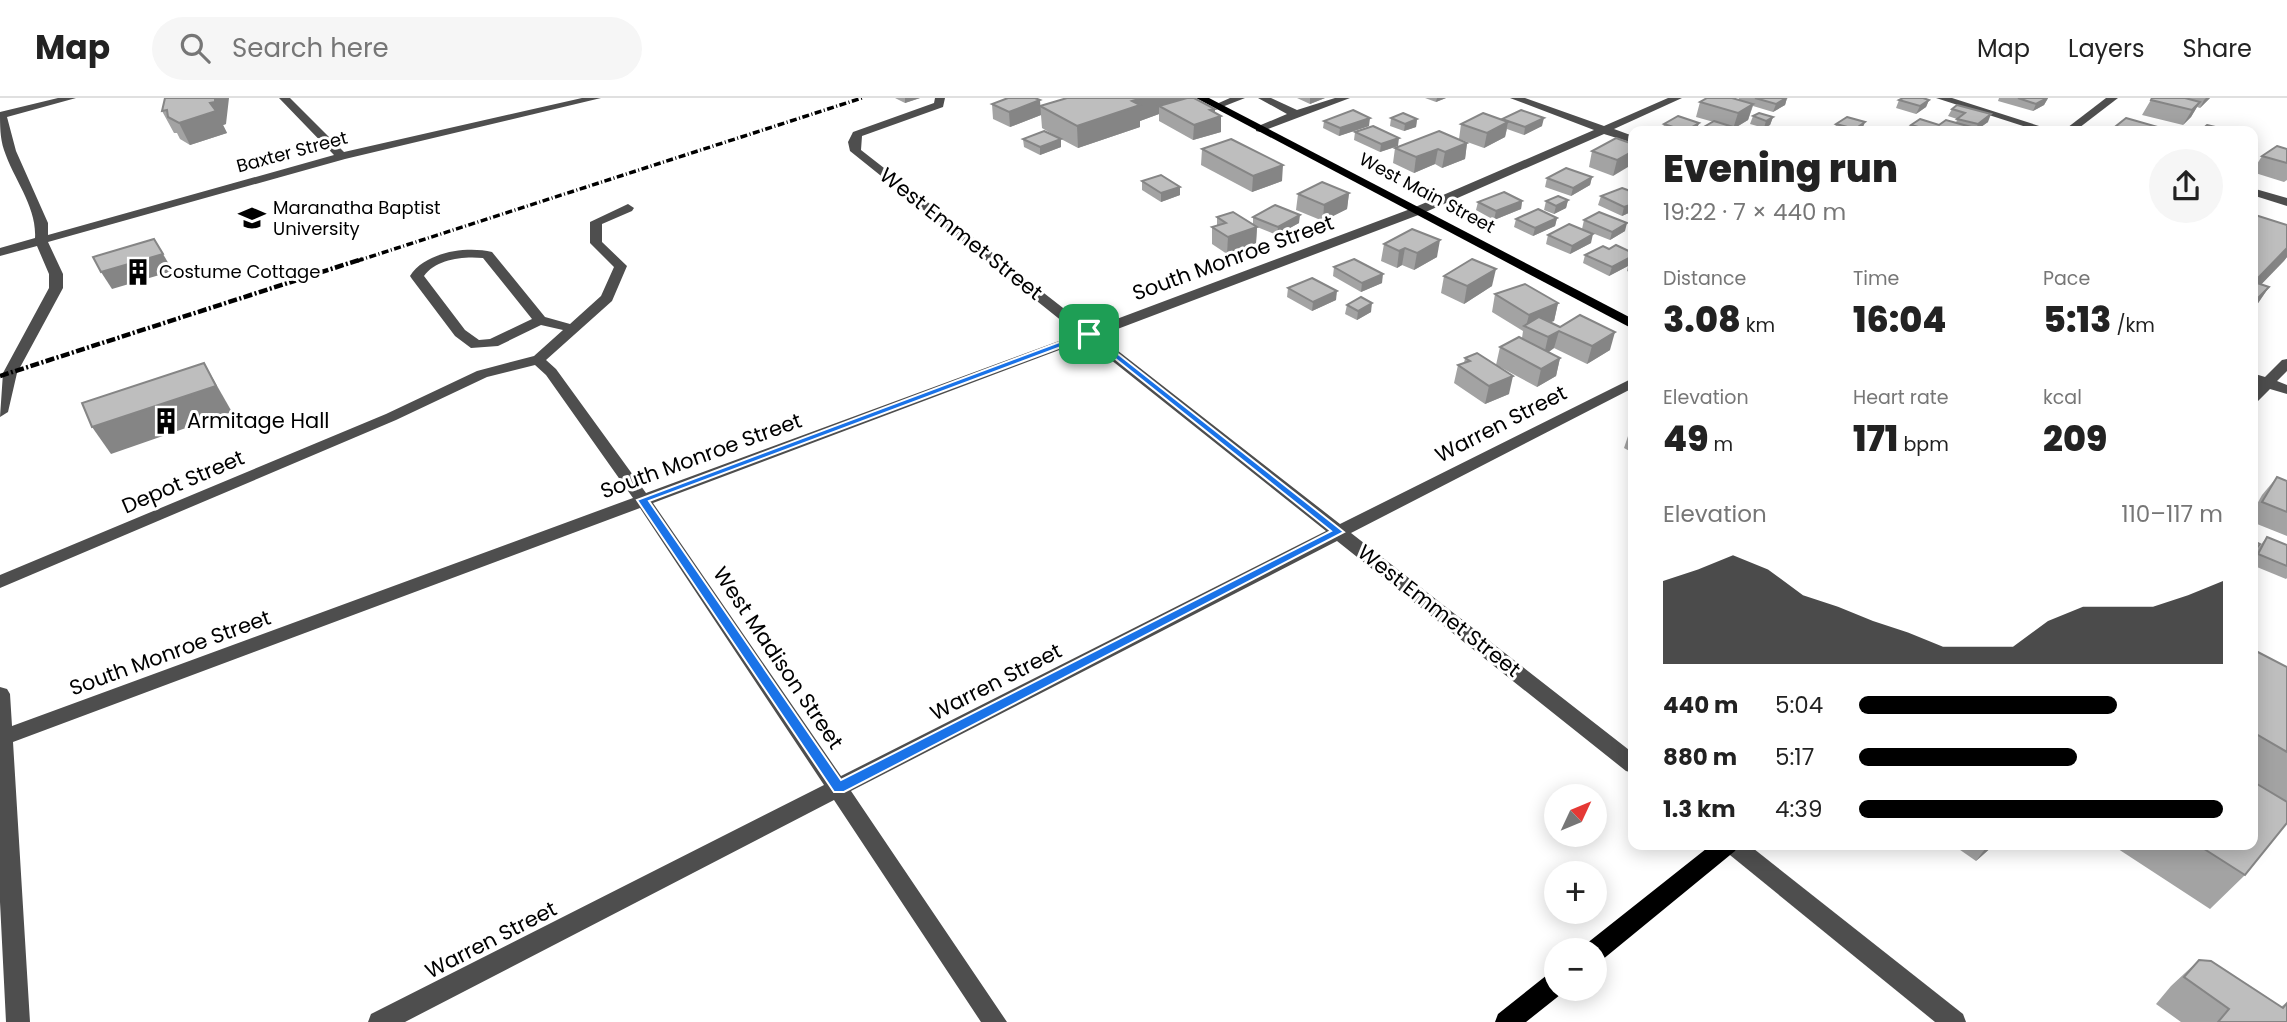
<!DOCTYPE html>
<meta charset="utf-8">
<style>
:root{--surface:#fff;--page:#f6f6f6;--text:#222;--muted:#767676;--line:#e0e0e0;--accent:#000}
body{margin:0;font-family:Poppins,sans-serif;background:var(--page);color:var(--text);height:100vh;display:flex;flex-direction:column;font-size:26px;white-space:nowrap}
*{box-sizing:border-box;margin:0}
p{font-size:23px;color:var(--muted)}
.icon{flex:none;width:38px;height:38px;fill:none;stroke:currentColor;stroke-width:2;stroke-linecap:round;stroke-linejoin:round}
.map{position:relative;flex:1;overflow:hidden}
.details{position:absolute;left:1628px;top:28px;width:630px;height:724px;display:flex;flex-direction:column;background:var(--surface);border-radius:14px;box-shadow:0 4px 18px #0003}
.details>*{flex:none}
.needle{width:46px;rotate:46deg}
.buttons{position:absolute;left:1544px;top:686px;display:grid;gap:14px}
.buttons a{display:grid;place-items:center;width:63px;height:63px;border-radius:50%;background:var(--surface);box-shadow:0 4px 18px #0003;font-size:35px}
.pin{position:absolute;display:grid;place-items:center;width:60px;height:60px;color:#fff;margin:-30px;border-radius:14px;box-shadow:0 4px 10px #0006}
.round{display:grid;place-items:center;flex:none;width:74px;height:74px;border-radius:37px;background:var(--page)}
.summary{display:flex;align-items:center;justify-content:space-between;height:119px;padding:0 35px}
h1{font-size:38px;font-weight:800;line-height:52px}
.metrics{display:grid;grid-template-columns:repeat(3,1fr);gap:10px;height:119px;padding:7px 35px}
.metrics div{display:grid;align-content:center}
.metrics b{font-size:35px;font-weight:800}
.metrics small{font-size:19px;font-weight:400}
.metrics p{font-size:19px}
.chart{height:196px;padding:14px 35px}
.chart p{display:flex;justify-content:space-between}
.chart svg{width:100%;height:126px;margin-top:7px;fill:var(--accent);opacity:.7}
ul{padding:0 35px;list-style:none;font-size:23px}
li{display:grid;grid-template-columns:112px 84px 1fr;align-items:center;height:52px}
li i{height:18px;border-radius:9px;background:var(--accent)}
header{display:flex;align-items:center;gap:42px;box-sizing:border-box;height:98px;padding:0 35px;background:var(--surface);border-bottom:2px solid var(--line)}
header strong{font-size:33px}
nav{display:flex;gap:38px;margin-inline-start:auto;font-size:24px}
.search{width:490px;height:63px;background:var(--page);display:flex;align-items:center;gap:18px;box-sizing:border-box;padding:0 24px;border-radius:38px;color:var(--muted);font-size:26px}
.map>svg:first-child{display:block}
</style>
<header>
<strong>Map</strong>
<div class="search"><svg class="icon" aria-label="search" viewBox="0 0 24 24"><circle cx="10" cy="10" r="6"/><path d="M15 15l6 6"/></svg>Search here</div>
<nav><a>Map</a><a>Layers</a><a>Share</a></nav>
</header>
<div class="map">
<svg width="2287" height="924" viewBox="0 0 2287 924">
<rect width="100%" height="100%" fill="#fff"/>
<g fill="none" stroke-linecap="round" stroke-linejoin="round">
<!-- minor -->
<g fill="#4e4e4e" fill-rule="evenodd">
<path d="M58,0H76L7,19L16,53L48,125V137L334,57L279,0H290L344,54L582,0H601L345,61L48,144L63,176V190L17,275L8,314L0,319L3,275L49,190V176L37,148L0,158V150L35,140C37,109 14,82 4,52C0,40 0,27 0,14Z"/>
<path d="M935,0H945L943,9L862,38L861,52L1090,231L1413,110L1594,32L1510,0H1525L1604,28L1668,0H1682L1614,31L1633,38V45L1604,36L1421,116L1099,238L1340,426L1633,280V290L1351,435L1633,655V675L1626,673L1337,443L851,693L1007,924H981L834,702L405,924H368L371,916L824,687L640,410L13,644L30,924H6L0,804V589L7,591L10,596L12,628L633,400L546,277L535,267L487,279L396,322L0,490V477L386,316L477,273L534,258L563,232L541,227L498,248L471,250L455,238L412,181L410,178C425,154 466,148 492,154L545,219L570,226L601,198L614,169L590,145V124L628,106L634,110L632,113L602,126V144L627,168L612,203L546,262L556,271L646,395L1078,236L850,53L848,44L853,34L934,5ZM483,160L532,221L490,241L479,242L465,232L424,178C436,161 463,158 483,160ZM1086,242L1326,433L841,678L653,405Z"/>
<path d="M1230,0H1245L1217,11L1212,8Z"/>
<path d="M1258,0H1271L1297,12L1335,0H1350L1260,34L1256,33V29L1287,16Z"/>
<path d="M1936,0H1952L2055,33H2039Z"/>
<path d="M2106,0H2118L2075,33H2063Z"/>
<path d="M2252,90L2287,100V108L2252,97Z"/>
<path d="M2287,261V273L2277,283L2287,287V296L2270,291L2257,304L2252,305V292L2258,286L2252,284V275L2265,279L2282,262Z"/>
<path d="M1722,747H1749L1963,916L1966,924H1935L1725,753Z"/>
</g>
<!-- major -->
<g fill="#000" fill-rule="evenodd">
<path d="M1196,0H1209L1633,221V231Z"/>
<path d="M1711,747H1738L1735,753L1602,862L1594,865V852H1583L1586,846Z"/>
<path d="M1556,874V891H1565V893L1526,924H1495L1498,916L1547,877Z"/>
</g>
<!-- rail-far1 -->
<path stroke="#000" stroke-width="3.5" stroke-dasharray="7 2.5 1 2.5" stroke-linecap="butt" d="M357,163L862,0"/>
<!-- rail -->
<path stroke="#000" stroke-width="4.5" stroke-dasharray="9 2.5 2 2.5" stroke-linecap="butt" d="M0,278L362,161"/>
</g>
<!-- wall -->
<g fill="#a3a3a3">
<path d="M165,0L226,26L223,27L227,35L190,47L180,41L177,35H174L162,13Z"/>
<path d="M895,0H920L905,5Z"/>
<path d="M1297,0H1325L1310,6Z"/>
<path d="M1425,0H1446L1436,4Z"/>
<path d="M1739,0H1787L1785,7L1773,14L1753,8L1748,22L1735,30L1696,19L1700,4L1738,2Z"/>
<path d="M1999,0H2048L2044,7L2033,13L1998,3Z"/>
<path d="M2152,0H2210L2200,10L2197,9L2191,19L2183,27L2142,17Z"/>
<path d="M1183,1L1221,18V34L1193,42L1159,23V16L1140,23V29L1078,50L1061,41V49L1040,57L1024,49L1023,41H1060L1042,30L1041,17L1010,29L993,21L992,6L1040,2V8Z"/>
<path d="M1899,2H1929L1926,9L1916,16L1896,10Z"/>
<path d="M1957,7L1988,24L1975,33H1908L1911,27H1939L1956,25L1957,21L1948,18L1952,11Z"/>
<path d="M1753,18L1773,19L1770,27L1764,30L1750,26Z"/>
<path d="M1391,20L1417,21L1416,29L1404,33L1390,28Z"/>
<path d="M1502,22L1542,28L1524,37L1507,31L1505,39L1484,50L1459,41L1461,26Z"/>
<path d="M1324,23L1369,28L1339,38L1323,30Z"/>
<path d="M1699,25L1696,33H1662L1664,26Z"/>
<path d="M1836,26L1862,32L1860,33H1834Z"/>
<path d="M2116,28L2164,33H2113Z"/>
<path d="M1355,34L1398,48L1380,54L1354,42Z"/>
<path d="M1467,45L1465,61L1442,70L1435,66L1414,75L1393,65L1395,50Z"/>
<path d="M1633,46L1613,78L1589,69L1592,53Z"/>
<path d="M1202,51L1282,83L1252,94L1201,67Z"/>
<path d="M2287,51V82L2284,84L2252,74L2262,58Z"/>
<path d="M1592,79L1590,87L1571,98L1545,89L1547,80Z"/>
<path d="M1142,83L1180,97L1161,104L1142,92Z"/>
<path d="M1633,94V113L1622,118L1598,107L1601,98Z"/>
<path d="M1349,95L1347,111L1323,123L1296,112L1298,96Z"/>
<path d="M1568,102L1566,110L1554,116L1544,112L1546,103Z"/>
<path d="M1522,103L1521,111L1494,122L1476,112L1478,104Z"/>
<path d="M2252,116L2287,127V159L2261,186L2269,189L2252,214Z"/>
<path d="M1217,119L1253,126V119L1299,125L1277,137L1257,129L1256,145L1227,156L1212,146V129L1217,128Z"/>
<path d="M1557,120L1555,128L1533,138L1514,129L1516,121Z"/>
<path d="M1584,122L1625,133L1610,142L1582,131Z"/>
<path d="M1412,131L1437,159L1414,172L1402,167L1397,170L1381,163L1384,146Z"/>
<path d="M1548,137L1591,145L1570,156L1546,146Z"/>
<path d="M1609,151L1633,155V176L1627,173L1628,168L1609,178L1583,165L1585,157Z"/>
<path d="M1334,169L1382,185L1361,194L1333,178Z"/>
<path d="M1444,178L1492,188L1464,206L1441,195Z"/>
<path d="M1288,190L1336,202L1312,213L1287,199Z"/>
<path d="M1495,196L1558,205L1554,223L1550,224L1610,252L1587,266L1554,250L1549,254L1560,260L1556,278L1537,289L1500,269L1509,296L1485,306L1454,285L1458,267L1464,265L1465,260L1496,267L1500,249L1522,240L1523,233L1492,214Z"/>
<path d="M1347,207L1371,214L1357,222L1345,216Z"/>
<path d="M1633,330V355L1624,350L1630,332Z"/>
<path d="M2277,379L2287,383V438L2252,424V415L2262,397Z"/>
<path d="M2267,439L2287,447V480L2286,481L2252,467V461L2259,449Z"/>
<path d="M2252,551L2287,569V725L2245,777L2210,811L2112,747H2252Z"/>
<path d="M1953,747H1994L1976,763Z"/>
<path d="M2199,862L2281,909L2286,905L2287,924H2181L2156,906L2171,888Z"/>
</g>
<!-- shaded-wall -->
<g fill="#858585">
<path d="M215,0H229L226,26L223,27L227,35L190,47L179,25L210,5Z"/>
<path d="M905,0H920L905,5Z"/>
<path d="M1142,0H1184L1183,8H1159V16L1140,23V29L1078,50L1077,28L1132,3Z"/>
<path d="M1310,0H1325L1310,6Z"/>
<path d="M1437,0H1446L1436,4Z"/>
<path d="M1786,0H1787L1785,7L1773,14L1776,6Z"/>
<path d="M2048,0L2044,7L2033,13L2036,6Z"/>
<path d="M2206,0H2210L2200,10L2204,2Z"/>
<path d="M1040,2L1041,17L1010,29L1009,14Z"/>
<path d="M1929,2L1926,9L1916,16L1920,8Z"/>
<path d="M2200,4L2191,19L2183,27L2192,12Z"/>
<path d="M1753,6L1748,22L1733,31L1738,15Z"/>
<path d="M1215,11V20L1221,18V34L1193,42L1194,27L1210,12Z"/>
<path d="M1991,16L1988,24L1975,33L1978,26Z"/>
<path d="M1773,19L1770,27L1764,30L1766,23Z"/>
<path d="M1370,20L1369,28L1339,38L1340,30Z"/>
<path d="M1544,20L1542,28L1524,37L1525,29Z"/>
<path d="M1417,21L1416,29L1404,33L1405,26Z"/>
<path d="M1508,24L1505,39L1484,50L1487,35Z"/>
<path d="M1865,24L1862,32L1860,33H1854L1855,31Z"/>
<path d="M1699,25L1696,33H1685Z"/>
<path d="M1399,40L1398,48L1380,54L1381,46Z"/>
<path d="M1061,41V49L1040,57V49Z"/>
<path d="M1467,45L1465,61L1442,70L1445,54Z"/>
<path d="M1438,51L1435,66L1414,75L1416,59Z"/>
<path d="M1633,53V66L1613,78L1617,62Z"/>
<path d="M1283,67L1282,83L1252,94L1253,78Z"/>
<path d="M1592,79L1590,87L1571,98L1573,90Z"/>
<path d="M1180,89V97L1161,104V95Z"/>
<path d="M1349,95L1347,111L1323,123L1324,107Z"/>
<path d="M1568,102L1566,110L1554,116L1556,108Z"/>
<path d="M1522,103L1521,111L1494,122L1496,113Z"/>
<path d="M1633,106V113L1622,118L1624,109Z"/>
<path d="M1300,117L1299,125L1277,137L1278,129Z"/>
<path d="M1557,120L1555,128L1533,138L1535,130Z"/>
<path d="M1627,125L1625,133L1610,142L1612,134Z"/>
<path d="M1257,129L1256,145L1227,156L1228,139Z"/>
<path d="M1593,136L1591,145L1570,156L1572,148Z"/>
<path d="M1440,142L1437,159L1414,172L1417,155Z"/>
<path d="M1405,150L1402,167L1397,170L1399,153Z"/>
<path d="M2287,150V159L2284,163L2252,196L2254,184Z"/>
<path d="M163,156L173,173L112,191L101,174Z"/>
<path d="M1631,159L1628,168L1609,178L1612,169Z"/>
<path d="M1496,171L1492,188L1464,206L1467,188Z"/>
<path d="M1383,176L1382,185L1361,194L1362,185Z"/>
<path d="M2269,189L2252,214V209L2257,201Z"/>
<path d="M1337,193L1336,202L1312,213L1313,204Z"/>
<path d="M1372,205L1371,214L1357,222L1358,213Z"/>
<path d="M1558,205L1554,223L1532,231L1526,228L1529,217Z"/>
<path d="M1559,233L1554,250L1544,257L1548,239Z"/>
<path d="M1615,234L1610,252L1587,266L1592,248Z"/>
<path d="M1560,260L1556,278L1537,289L1541,271Z"/>
<path d="M204,265L232,314L111,356L92,329Z"/>
<path d="M1513,278L1509,296L1485,306L1489,288Z"/>
<path d="M1988,747H1994L1976,763Z"/>
</g>
<!-- building -->
<g fill="#bebebe" stroke="#858585" stroke-width="2">
<path d="M165,0H215V4L210,5L216,13L179,25L168,19L167,12L162,13Z"/>
<path d="M1008,0H1035L1040,2L1009,14L992,6Z"/>
<path d="M1067,0H1142L1132,3L1140,7L1077,28L1040,8Z"/>
<path d="M1187,0H1194L1215,11L1210,12L1221,18L1194,27L1159,8Z"/>
<path d="M1707,0H1732L1753,6L1738,15L1700,4Z"/>
<path d="M1755,0H1786L1776,6Z"/>
<path d="M1903,0H1923L1929,2L1920,8L1899,2Z"/>
<path d="M2018,0H2047L2036,6Z"/>
<path d="M2152,0H2185L2200,4L2192,12L2151,2Z"/>
<path d="M1957,7L1991,16L1978,26L1957,21L1965,15L1952,11Z"/>
<path d="M1353,12L1370,20L1340,30L1324,23Z"/>
<path d="M1521,12L1544,20L1525,29L1502,21Z"/>
<path d="M1403,15L1417,21L1405,26L1391,20Z"/>
<path d="M1483,15L1508,24L1487,35L1461,26Z"/>
<path d="M1759,15L1773,19L1766,23L1753,18Z"/>
<path d="M1678,18L1699,25L1685,33L1664,26Z"/>
<path d="M1847,19L1865,24L1855,31L1836,26Z"/>
<path d="M2126,20L2165,31L2162,33H2135L2116,28Z"/>
<path d="M1920,21L1939,27L1946,22L1971,29L1965,33H1933L1911,27Z"/>
<path d="M1714,23L1746,33H1697Z"/>
<path d="M2207,27L2232,33H2200Z"/>
<path d="M1373,28L1399,40L1381,46L1355,34Z"/>
<path d="M1044,33L1061,41L1040,49L1023,41Z"/>
<path d="M1439,33L1467,45L1445,54L1438,51L1416,59L1395,50Z"/>
<path d="M1616,40L1633,46V53L1617,62L1592,53Z"/>
<path d="M1231,41L1283,67L1253,78L1202,51Z"/>
<path d="M2277,48L2287,51V65L2262,58Z"/>
<path d="M1566,70L1592,79L1573,90L1547,80Z"/>
<path d="M1161,77L1180,89L1161,95L1142,83Z"/>
<path d="M1322,84L1349,95L1324,107L1298,96Z"/>
<path d="M1622,90L1633,94V106L1624,109L1601,98Z"/>
<path d="M1504,94L1522,103L1496,113L1478,104Z"/>
<path d="M1558,98L1568,102L1556,108L1546,103Z"/>
<path d="M1275,107L1300,117L1278,129L1253,119Z"/>
<path d="M1538,111L1557,120L1535,130L1516,121Z"/>
<path d="M1233,114L1257,129L1228,139L1212,129L1226,125L1217,119Z"/>
<path d="M1599,114L1627,125L1612,134L1584,122Z"/>
<path d="M2252,116L2287,127V150L2254,184L2269,189L2257,201L2252,200Z"/>
<path d="M1569,126L1593,136L1572,148L1548,137Z"/>
<path d="M1412,131L1440,142L1417,155L1405,150L1399,153L1384,146Z"/>
<path d="M154,141L163,156L101,174L93,159Z"/>
<path d="M1616,147L1633,155L1631,159L1612,169L1585,157L1603,148L1609,151Z"/>
<path d="M1354,161L1383,176L1362,185L1334,169Z"/>
<path d="M1472,161L1496,171L1467,188L1444,178Z"/>
<path d="M1312,180L1337,193L1313,204L1288,190Z"/>
<path d="M1525,186L1558,205L1529,217L1495,196Z"/>
<path d="M1361,199L1372,205L1358,213L1347,207Z"/>
<path d="M1580,217L1615,234L1592,248L1559,233L1548,239L1524,228L1539,219L1560,229Z"/>
<path d="M1519,239L1560,260L1541,271L1500,249Z"/>
<path d="M1477,255L1513,278L1489,288L1458,267L1470,263L1465,260Z"/>
<path d="M204,265L216,288L92,329L82,305Z"/>
<path d="M2277,379L2287,383V414L2262,404Z"/>
<path d="M2267,439L2287,447V468L2258,456Z"/>
<path d="M2252,442L2260,446L2252,457Z"/>
<path d="M2252,551L2287,569V654L2256,636L2252,640Z"/>
<path d="M2252,683L2287,704V725L2245,777L2198,747H2252Z"/>
<path d="M2199,862L2211,863L2283,910L2287,905V924H2218L2229,911L2184,879Z"/>
</g>
<!-- route -->
<path fill="#1a73e8" stroke="#fff" stroke-width="2" fill-rule="evenodd" d="M1089,233L1344,434L844,694H834L637,402ZM1088,239L1331,433L841,682L649,403Z"/>
<!-- icons -->
<defs>
<symbol id="university-bare" viewBox="-9 -9 18 18"><path d="M0-5L7-2L0 1L-7-2ZM-4 1L0 2.5L4 1V4Q0 6-4 4Z" fill="#000" stroke="#fff" stroke-width="2.5" paint-order="stroke"/></symbol>
<symbol id="building-bare" viewBox="-9 -9 18 18"><path d="M-4-6H4V6H1V3H-1V6H-4ZM-2.5-4.3h1.7v1.8h-1.7ZM.8-4.3h1.7v1.8H.8ZM-2.5-1h1.7V.8h-1.7ZM.8-1h1.7V.8H.8Z" fill="#000" stroke="#fff" stroke-width="2.5" paint-order="stroke"/></symbol>
</defs>
<g fill-rule="evenodd">
<use href="#university-bare" x="233" y="101" width="38" height="38"/>
<use href="#building-bare" x="119" y="155" width="38" height="38"/>
<use href="#building-bare" x="147" y="304" width="38" height="38"/>
</g>
<g text-anchor="middle" stroke-width="6" stroke-linejoin="round" paint-order="stroke">
<!-- far-street labels -->
<g font-size="18" fill="#000" stroke="#fff">
<text transform="translate(292 54) rotate(-15)" y="6">Baxter Street</text>
<text transform="translate(1427 95) rotate(28)" y="6">West Main Street</text>
</g>
<!-- far-poi labels -->
<g font-size="18" fill="#000" stroke="#fff" text-anchor="start">
<text x="273" y="116">Maranatha Baptist<tspan x="273" dy="21">University</tspan></text>
<text x="159" y="180">Costume Cottage</text>
</g>
<!-- street labels -->
<g font-size="21" fill="#000" stroke="#fff">
<text transform="translate(961 136) rotate(38)" y="7">West Emmet Street</text>
<text transform="translate(1233 160) rotate(-20)" y="7">South Monroe Street</text>
<text transform="translate(1501 326) rotate(-27)" y="7">Warren Street</text>
<text transform="translate(701 358) rotate(-20)" y="7">South Monroe Street</text>
<text transform="translate(183 384) rotate(-23)" y="7">Depot Street</text>
<text transform="translate(1439 513) rotate(38)" y="7">West Emmet Street</text>
<text transform="translate(170 555) rotate(-20)" y="7">South Monroe Street</text>
<text transform="translate(778 560) rotate(56)" y="7">West Madison Street</text>
<text transform="translate(996 584) rotate(-27)" y="7">Warren Street</text>
<text transform="translate(491 842) rotate(-27)" y="7">Warren Street</text>
</g>
<!-- poi labels -->
<g font-size="21" fill="#000" stroke="#fff" text-anchor="start">
<text x="187" y="330">Armitage Hall</text>
</g>
</g>
</svg>
<div class="buttons">
<a><svg class="needle" viewBox="-14 -14 28 28"><path d="M0-13l5 13h-10z" fill="#e53935"/><path d="M0 13l5-13h-10z" fill="#767676"/></svg></a>
<a>+</a>
<a>−</a>
</div>
<div class="pin" style="left:1089px;top:236px;background:#1e9e55"><svg class="icon" aria-label="arrive" viewBox="0 0 24 24"><path d="M6 21V4h12l-3 4 3 4H6"/></svg></div>
<section class="details">
<div class="summary"><div><h1>Evening run</h1><p>19:22 · 7 × 440 m</p></div><a class="round"><svg class="icon" aria-label="share" viewBox="0 0 24 24"><path d="M12 15V3M7 8l5-5 5 5M5 13v7h14v-7"/></svg></a></div>
<div class="metrics">
<div><p>Distance</p><b>3.08<small> km</small></b></div>
<div><p>Time</p><b>16:04</b></div>
<div><p>Pace</p><b>5:13<small> /km</small></b></div>
</div>
<div class="metrics">
<div><p>Elevation</p><b>49<small> m</small></b></div>
<div><p>Heart rate</p><b>171<small> bpm</small></b></div>
<div><p>kcal</p><b>209</b></div>
</div>
<div class="chart"><p><span>Elevation</span>110–117 m</p>
<svg viewBox="0 0 160 44" preserveAspectRatio="none"><path d="M0 44V15L10 11L20 6L30 11L40 20L50 24L60 29L70 33L80 38L90 38L100 38L110 29L120 24L130 24L140 24L150 20L160 15V44z"/></svg>
</div>
<ul>
<li><b>440 m</b>5:04<i style="width:71%"></i></li>
<li><b>880 m</b>5:17<i style="width:60%"></i></li>
<li><b>1.3 km</b>4:39<i style="width:100%"></i></li>
</ul>
</section>
</div>
